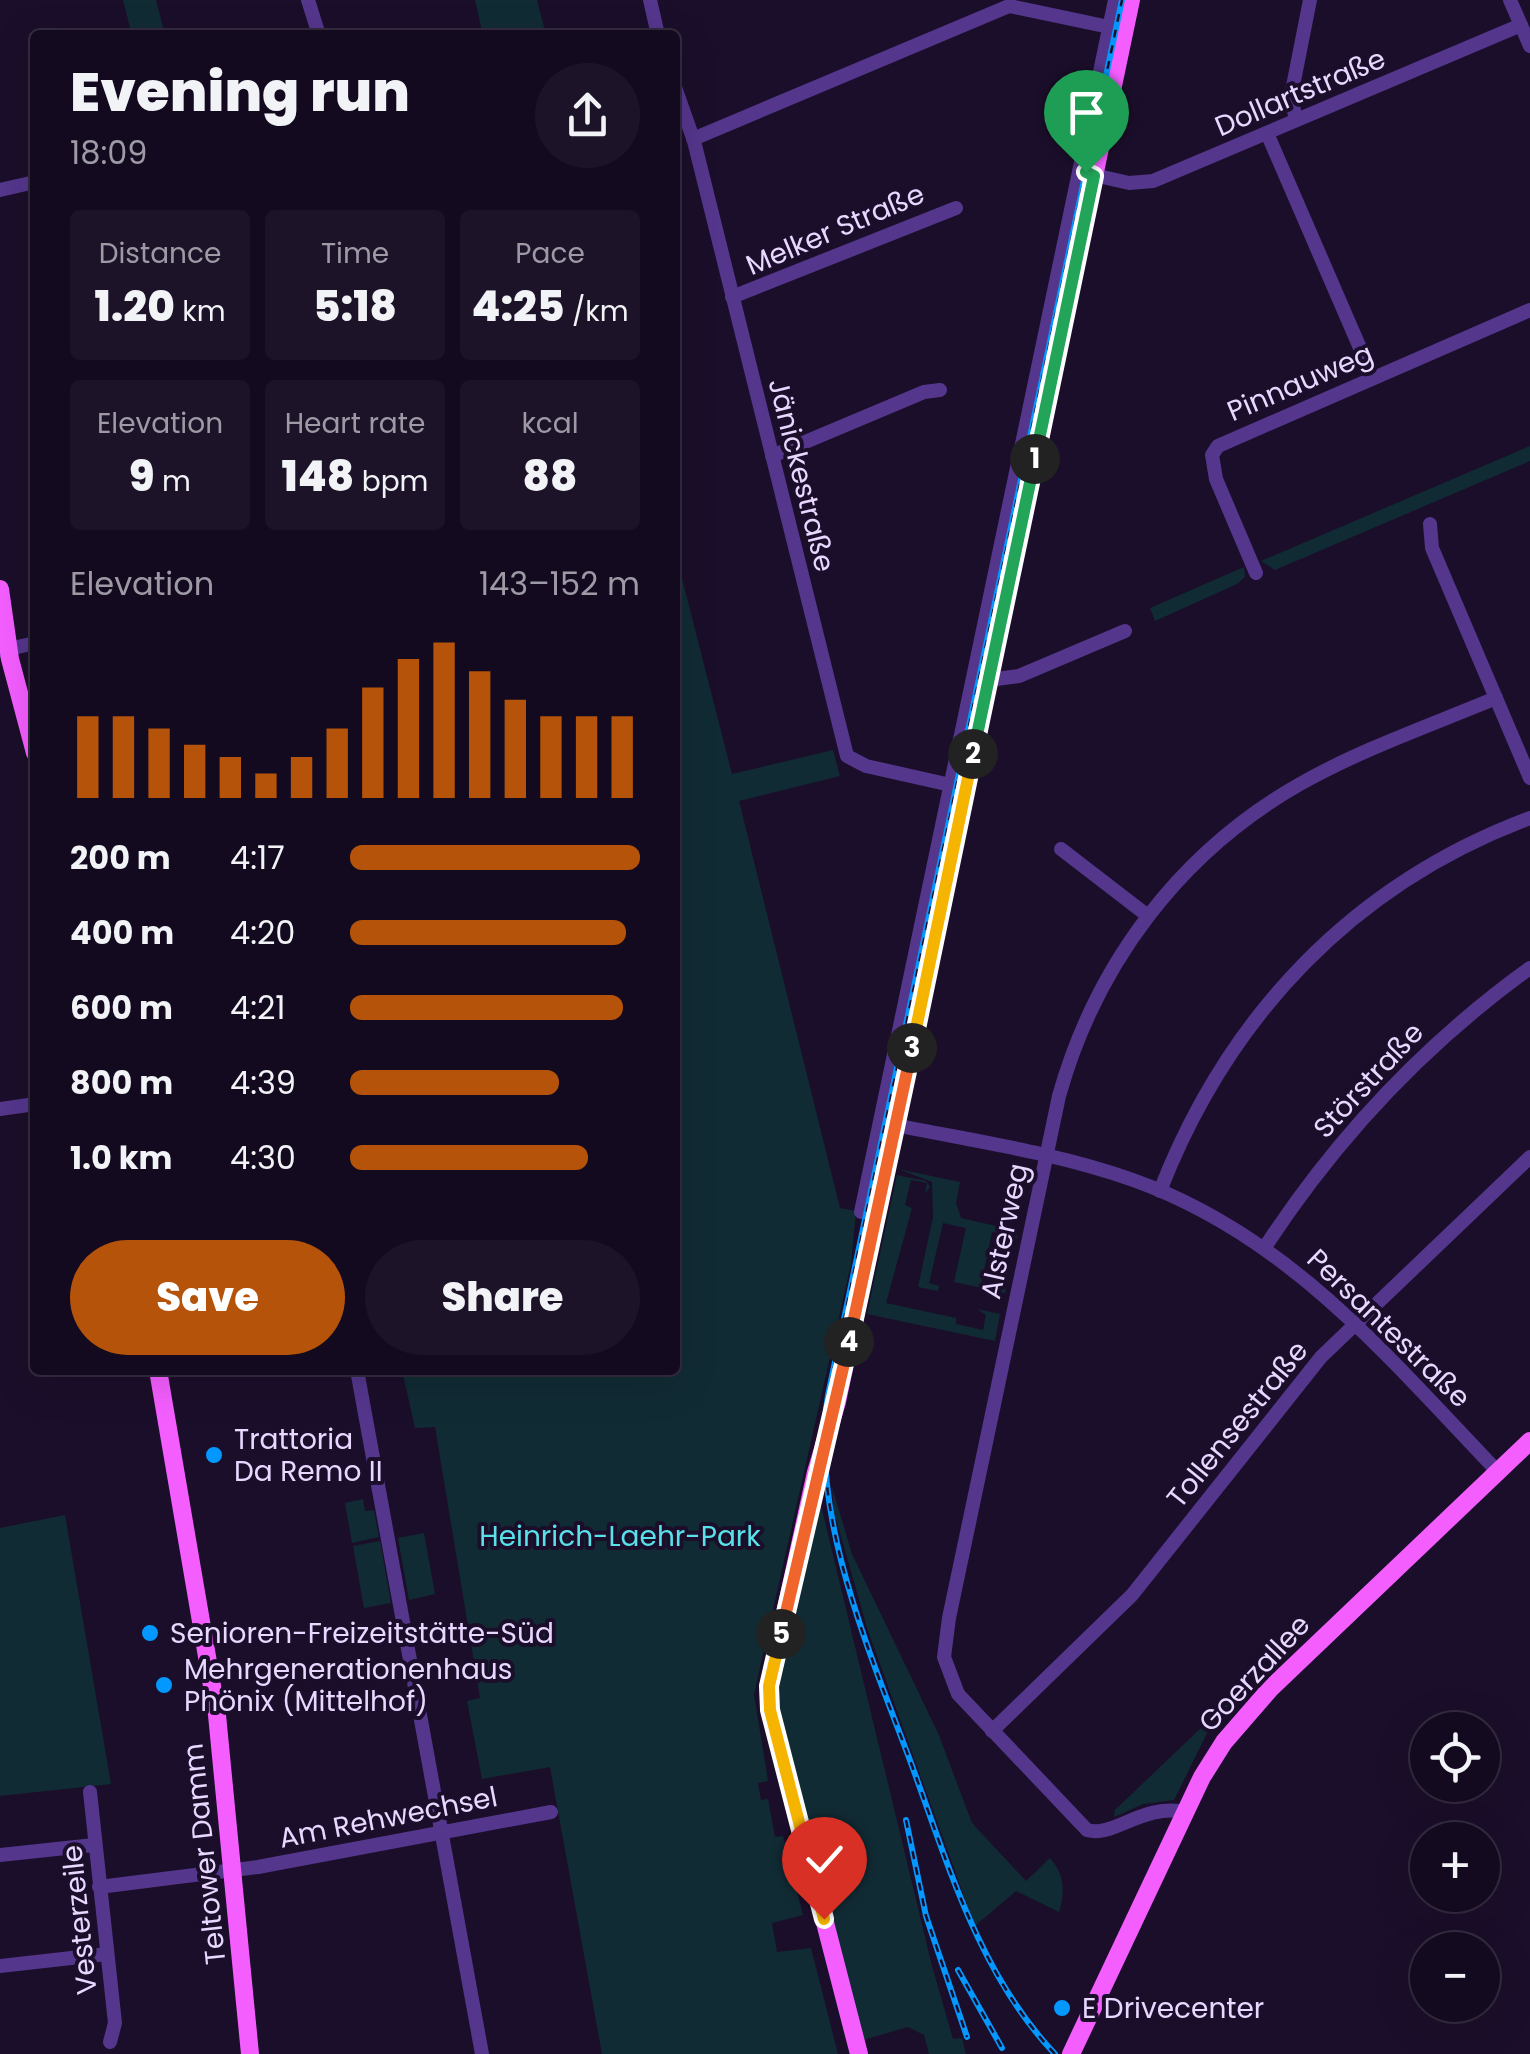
<!DOCTYPE html>
<meta charset="utf-8">
<style>
:root{--surface:#140a20;--page:#1d1329;--text:#f1f3f6;--muted:#9d9aa5;--line:#332b3e;--accent:#b45309}
body{margin:0;font-family:Poppins,sans-serif;background:var(--page);color:var(--text);height:100vh;display:flex;flex-direction:column;font-size:38px;white-space:nowrap}
*{box-sizing:border-box;margin:0}
p{font-size:32px;color:var(--muted)}
.icon{flex:none;width:55px;height:55px;fill:none;stroke:currentColor;stroke-width:2;stroke-linecap:round;stroke-linejoin:round}
.map{position:relative;flex:1;overflow:hidden}
.details{position:absolute;left:30px;top:30px;width:650px;height:1345px;display:flex;flex-direction:column;background:var(--surface);border-radius:10px;box-shadow:0 10px 40px #0002,0 0 0 2px var(--line)}
.details>*{flex:none}
.tools{position:absolute;left:1410px;top:1712px;display:grid;gap:20px}
.tools a{display:grid;place-items:center;width:90px;height:90px;border-radius:50%;background:var(--surface);box-shadow:0 10px 40px #0002,0 0 0 2px var(--line);font-size:50px}
.pin{position:absolute;display:grid;place-items:center;width:85px;height:85px;color:#fff;margin:-102px -42px;border-radius:50% 50% 50% 0;rotate:-45deg;box-shadow:0 0 10px #0007}
.pin .icon{rotate:45deg}
.km{position:absolute;width:50px;height:50px;margin:-25px;border-radius:50%;background:#222;color:#fff;font-size:28px;line-height:50px;text-align:center}
.round{display:grid;place-items:center;flex:none;width:105px;height:105px;border-radius:52px;background:var(--page)}
.summary{display:flex;align-items:center;justify-content:space-between;height:170px;padding:0 40px}
h1{font-size:55px;font-weight:800;line-height:75px}
.figures{display:grid;grid-template-columns:repeat(3,1fr);gap:15px;height:170px;padding:10px 40px}
.figures div{display:grid;align-content:center;border-radius:10px;background:var(--page);text-align:center}
.figures b{font-size:42px;font-weight:800}
.figures small{font-size:28px;font-weight:400}
.figures p{font-size:28px}
.chart{height:280px;padding:20px 40px}
.chart p{display:flex;justify-content:space-between}
.chart svg{width:100%;height:180px;margin-top:10px;stroke:var(--accent);stroke-width:6}
.button{display:flex;gap:20px;margin-top:auto;padding:20px 40px}
.button a{flex:1;height:115px;border-radius:60px;background:var(--accent);color:#fff;font-size:40px;font-weight:800;line-height:115px;text-align:center}
.button a+a{background:var(--page);color:var(--text)}
ul{padding:0 40px;list-style:none;font-size:32px}
li{display:grid;grid-template-columns:160px 120px 1fr;align-items:center;height:75px}
li i{height:25px;border-radius:12px;background:var(--accent)}
.map>svg:first-child{display:block}
</style>
<div class="map">
<svg width="1530" height="2054" viewBox="0 0 1530 2054">
<rect width="100%" height="100%" fill="#1b0e2a"/>
<!-- green -->
<g fill="#112b34">
<path d="M123,0H156L165,35H132Z"/>
<path d="M475,0H537L546,35H483Z"/>
<path d="M1530,446V461L1275,570L1261,561Z"/>
<path d="M675,551L732,774L833,750L840,776L739,801L840,1208L856,1211L851,1264L754,1694L768,1781L758,1783L761,1800L768,1799L775,1837L783,1836L803,1915L772,1923L777,1952L811,1948L838,2054H602L550,1767L482,1779L467,1701L480,1698L435,1427L415,1428L402,1370H675Z"/>
<path d="M1244,567L1245,577L1237,584L1155,621L1150,608Z"/>
<path d="M898,1169L960,1182L956,1203L961,1218L1018,1231L1014,1249L1006,1247L1008,1235L992,1232L981,1285L996,1289L999,1278L1008,1280L1005,1293L954,1282L966,1228L943,1223L929,1283L939,1286L938,1291L918,1287L933,1217L932,1182Z"/>
<path d="M897,1175L926,1181L930,1187L925,1194L927,1183L911,1180L905,1205L912,1208L886,1303L956,1318V1324L983,1330L986,1315L977,1309L1000,1314L995,1341L867,1314Z"/>
<path d="M832,1487L852,1554L938,1733L972,1823L1026,1881L1050,1858C1065,1875 1065,1891 1059,1912L1016,1891L975,1926L868,1631L834,1512Z"/>
<path d="M818,1493L932,1966L953,2039L962,2038L966,2054H929L924,2035L908,2027L863,2040L775,1697Z"/>
<path d="M363,1499L365,1511L374,1510L379,1537L352,1543L345,1503Z"/>
<path d="M65,1515L111,1784L0,1796V1528Z"/>
<path d="M424,1533L435,1594L409,1600L398,1538Z"/>
<path d="M380,1541L391,1603L364,1608L353,1546Z"/>
<path d="M1242,1689L1208,1731L1174,1800L1143,1804L1114,1817L1115,1810Z"/>
</g>
<g fill="none" stroke-linecap="round" stroke-linejoin="round">
<!-- minor -->
<g stroke="#54368c" stroke-width="14">
<path d="M308,0L319,35"/>
<path d="M650,0L658,35"/>
<path d="M1510,0L1530,46"/>
<path d="M675,87L694,141L847,756L866,766L955,786"/>
<path d="M1296,120L1291,96L1310,0"/>
<path d="M1267,133L1373,378"/>
<path d="M693,139L1009,6L1114,28"/>
<path d="M1094,175L1129,183L1153,181L1521,25"/>
<path d="M0,190L35,182"/>
<path d="M732,297L956,208"/>
<path d="M772,456L924,392L940,390"/>
<path d="M1430,524L1432,548L1530,778"/>
<path d="M1256,573L1216,479L1212,455L1218,446L1530,310"/>
<path d="M0,651L35,643"/>
<path d="M989,680L1019,676L1125,631"/>
<path d="M1061,849L1148,916"/>
<path d="M0,1109L35,1104"/>
<path d="M895,1125C974,1141 1057,1153 1133,1180C1288,1235 1388,1357 1498,1472"/>
<path d="M1160,1191C1228,1016 1353,884 1530,818"/>
<path d="M861,1212L1115,0"/>
<path d="M1265,1247C1337,1137 1423,1045 1530,968"/>
<path d="M357,1370L482,2054"/>
<path d="M992,1731L1132,1595L1321,1357L1530,1157"/>
<path d="M90,1792L115,2023L110,2042"/>
<path d="M1186,1812C1142,1803 1114,1838 1087,1830L958,1694L944,1657L949,1618L1059,1096C1096,964 1180,852 1300,784C1362,749 1431,725 1496,698"/>
<path d="M0,1855L94,1845"/>
<path d="M99,1887L258,1867L551,1812"/>
<path d="M0,1966L107,1954"/>
</g>
<!-- major -->
<g stroke="#f45eff" stroke-width="18">
<path d="M0,589L10,659L35,753"/>
<path d="M158,1370L217,1715L250,2054"/>
<path d="M859,2054L770,1710L769,1686L816,1472L837,1402L1131,0"/>
<path d="M1071,2054L1202,1777L1224,1742L1270,1689L1530,1441"/>
</g>
<defs>
<g id="rail">
<path d="M906,1820L926,1916L967,2037"/>
<path d="M958,1970L1002,2048"/>
<path d="M1055,2054C979,1974 948,1864 911,1763C870,1653 809,1514 828,1395L1122,0"/>
</g>
</defs>
<!-- rail casing -->
<use href="#rail" stroke="#0398ff" stroke-width="6"/>
<!-- rail -->
<use href="#rail" stroke="#1b0e2a" stroke-width="2.5" stroke-dasharray="8" stroke-linecap="butt"/>
</g>
<g fill="none" stroke-linecap="round" stroke-linejoin="round">
<defs>
<path id="split-1" d="M1035,459L1094,176L1086,172"/>
<path id="split-2" d="M973,754L1035,459"/>
<path id="split-3" d="M912,1048L973,754"/>
<path id="split-4" d="M849,1342L912,1048"/>
<path id="split-5" d="M781,1634L849,1342"/>
<path id="split-6" d="M781,1634L769,1686L770,1710L824,1919"/>
</defs>
<!-- split-1 casing -->
<use href="#split-1" stroke="#fff" stroke-width="20"/>
<!-- split-2 casing -->
<use href="#split-2" stroke="#fff" stroke-width="20"/>
<!-- split-3 casing -->
<use href="#split-3" stroke="#fff" stroke-width="20"/>
<!-- split-4 casing -->
<use href="#split-4" stroke="#fff" stroke-width="20"/>
<!-- split-5 casing -->
<use href="#split-5" stroke="#fff" stroke-width="20"/>
<!-- split-6 casing -->
<use href="#split-6" stroke="#fff" stroke-width="20"/>
<!-- split-1 -->
<use href="#split-1" stroke="#22a559" stroke-width="12"/>
<!-- split-2 -->
<use href="#split-2" stroke="#22a559" stroke-width="12"/>
<!-- split-3 -->
<use href="#split-3" stroke="#f5b400" stroke-width="12"/>
<!-- split-4 -->
<use href="#split-4" stroke="#f0652b" stroke-width="12"/>
<!-- split-5 -->
<use href="#split-5" stroke="#f0652b" stroke-width="12"/>
<!-- split-6 -->
<use href="#split-6" stroke="#f5b400" stroke-width="12"/>
</g>
<!-- markers -->
<g fill="#0398ff" stroke="#1b0e2a" stroke-width="4">
<circle cx="214" cy="1455" r="10"/>
<circle cx="150" cy="1633" r="10"/>
<circle cx="164" cy="1685" r="10"/>
<circle cx="1062" cy="2008" r="10"/>
</g>
<g text-anchor="middle" stroke-width="8" stroke-linejoin="round" paint-order="stroke">
<!-- street labels -->
<g font-size="28" fill="#e8d7ff" stroke="#1b0e2a">
<text transform="translate(1300 92) rotate(-23)" y="10">Dollartstraße</text>
<text transform="translate(835 229) rotate(-23)" y="10">Melker Straße</text>
<text transform="translate(1300 382) rotate(-23)" y="10">Pinnauweg</text>
<text transform="translate(802 475) rotate(76)" y="10">Jänickestraße</text>
<text transform="translate(1368 1080) rotate(-47)" y="10">Störstraße</text>
<text transform="translate(1004 1231) rotate(-78)" y="10">Alsterweg</text>
<text transform="translate(1389 1328) rotate(44)" y="10">Persantestraße</text>
<text transform="translate(1237 1424) rotate(-51)" y="10">Tollensestraße</text>
<text transform="translate(1254 1673) rotate(-47)" y="10">Goerzallee</text>
<text transform="translate(388 1817) rotate(-11)" y="10">Am Rehwechsel</text>
<text transform="translate(204 1854) rotate(-96)" y="10">Teltower Damm</text>
<text transform="translate(79 1920) rotate(-96)" y="10">Vesterzeile</text>
</g>
<!-- poi labels -->
<g font-size="28" fill="#e8d7ff" stroke="#1b0e2a" text-anchor="start">
<text x="234" y="1449">Trattoria<tspan x="234" dy="32">Da Remo II</tspan></text>
<text x="170" y="1643">Senioren-Freizeitstätte-Süd</text>
<text x="184" y="1679">Mehrgenerationenhaus<tspan x="184" dy="32">Phönix (Mittelhof)</tspan></text>
<text x="1082" y="2018">E Drivecenter</text>
</g>
<!-- park labels -->
<g font-size="28" fill="#59e1e9" stroke="#1b0e2a">
<text x="620" y="1546">Heinrich-Laehr-Park</text>
</g>
</g>
</svg>
<div class="tools">
<a><svg class="icon" aria-label="locate" viewBox="0 0 24 24"><circle cx="12" cy="12" r="6"/><path d="M12 2v4M12 18v4M2 12h4M18 12h4"/></svg></a>
<a>+</a>
<a>−</a>
</div>
<div class="pin" style="left:1086px;top:172px;background:#1e9e55"><svg class="icon" aria-label="arrive" viewBox="0 0 24 24"><path d="M6 21V4h12l-3 4 3 4H6"/></svg></div>
<div class="pin" style="left:824px;top:1919px;background:#d93025"><svg class="icon" aria-label="check" viewBox="0 0 24 24"><path d="M5 12l5 5 9-10"/></svg></div>
<b class="km" style="left:1035px;top:459px">1</b>
<b class="km" style="left:973px;top:754px">2</b>
<b class="km" style="left:912px;top:1048px">3</b>
<b class="km" style="left:849px;top:1342px">4</b>
<b class="km" style="left:781px;top:1634px">5</b>
<section class="details">
<div class="summary"><div><h1>Evening run</h1><p>18:09</p></div><a class="round"><svg class="icon" aria-label="share" viewBox="0 0 24 24"><path d="M12 15V3M7 8l5-5 5 5M5 13v7h14v-7"/></svg></a></div>
<div class="figures">
<div><p>Distance</p><b>1.20<small> km</small></b></div>
<div><p>Time</p><b>5:18</b></div>
<div><p>Pace</p><b>4:25<small> /km</small></b></div>
</div>
<div class="figures">
<div><p>Elevation</p><b>9<small> m</small></b></div>
<div><p>Heart rate</p><b>148<small> bpm</small></b></div>
<div><p>kcal</p><b>88</b></div>
</div>
<div class="chart"><p><span>Elevation</span>143–152 m</p>
<svg viewBox="0 0 160 44" preserveAspectRatio="none"><path d="M5 44V24M15 44V24M25 44V27M35 44V31M45 44V34M55 44V38M65 44V34M75 44V27M85 44V17M95 44V10M105 44V6M115 44V13M125 44V20M135 44V24M145 44V24M155 44V24"/></svg>
</div>
<ul>
<li><b>200 m</b>4:17<i style="width:100%"></i></li>
<li><b>400 m</b>4:20<i style="width:95%"></i></li>
<li><b>600 m</b>4:21<i style="width:94%"></i></li>
<li><b>800 m</b>4:39<i style="width:72%"></i></li>
<li><b>1.0 km</b>4:30<i style="width:82%"></i></li>
</ul>
<div class="button"><a>Save</a><a>Share</a></div>
</section>
</div>
